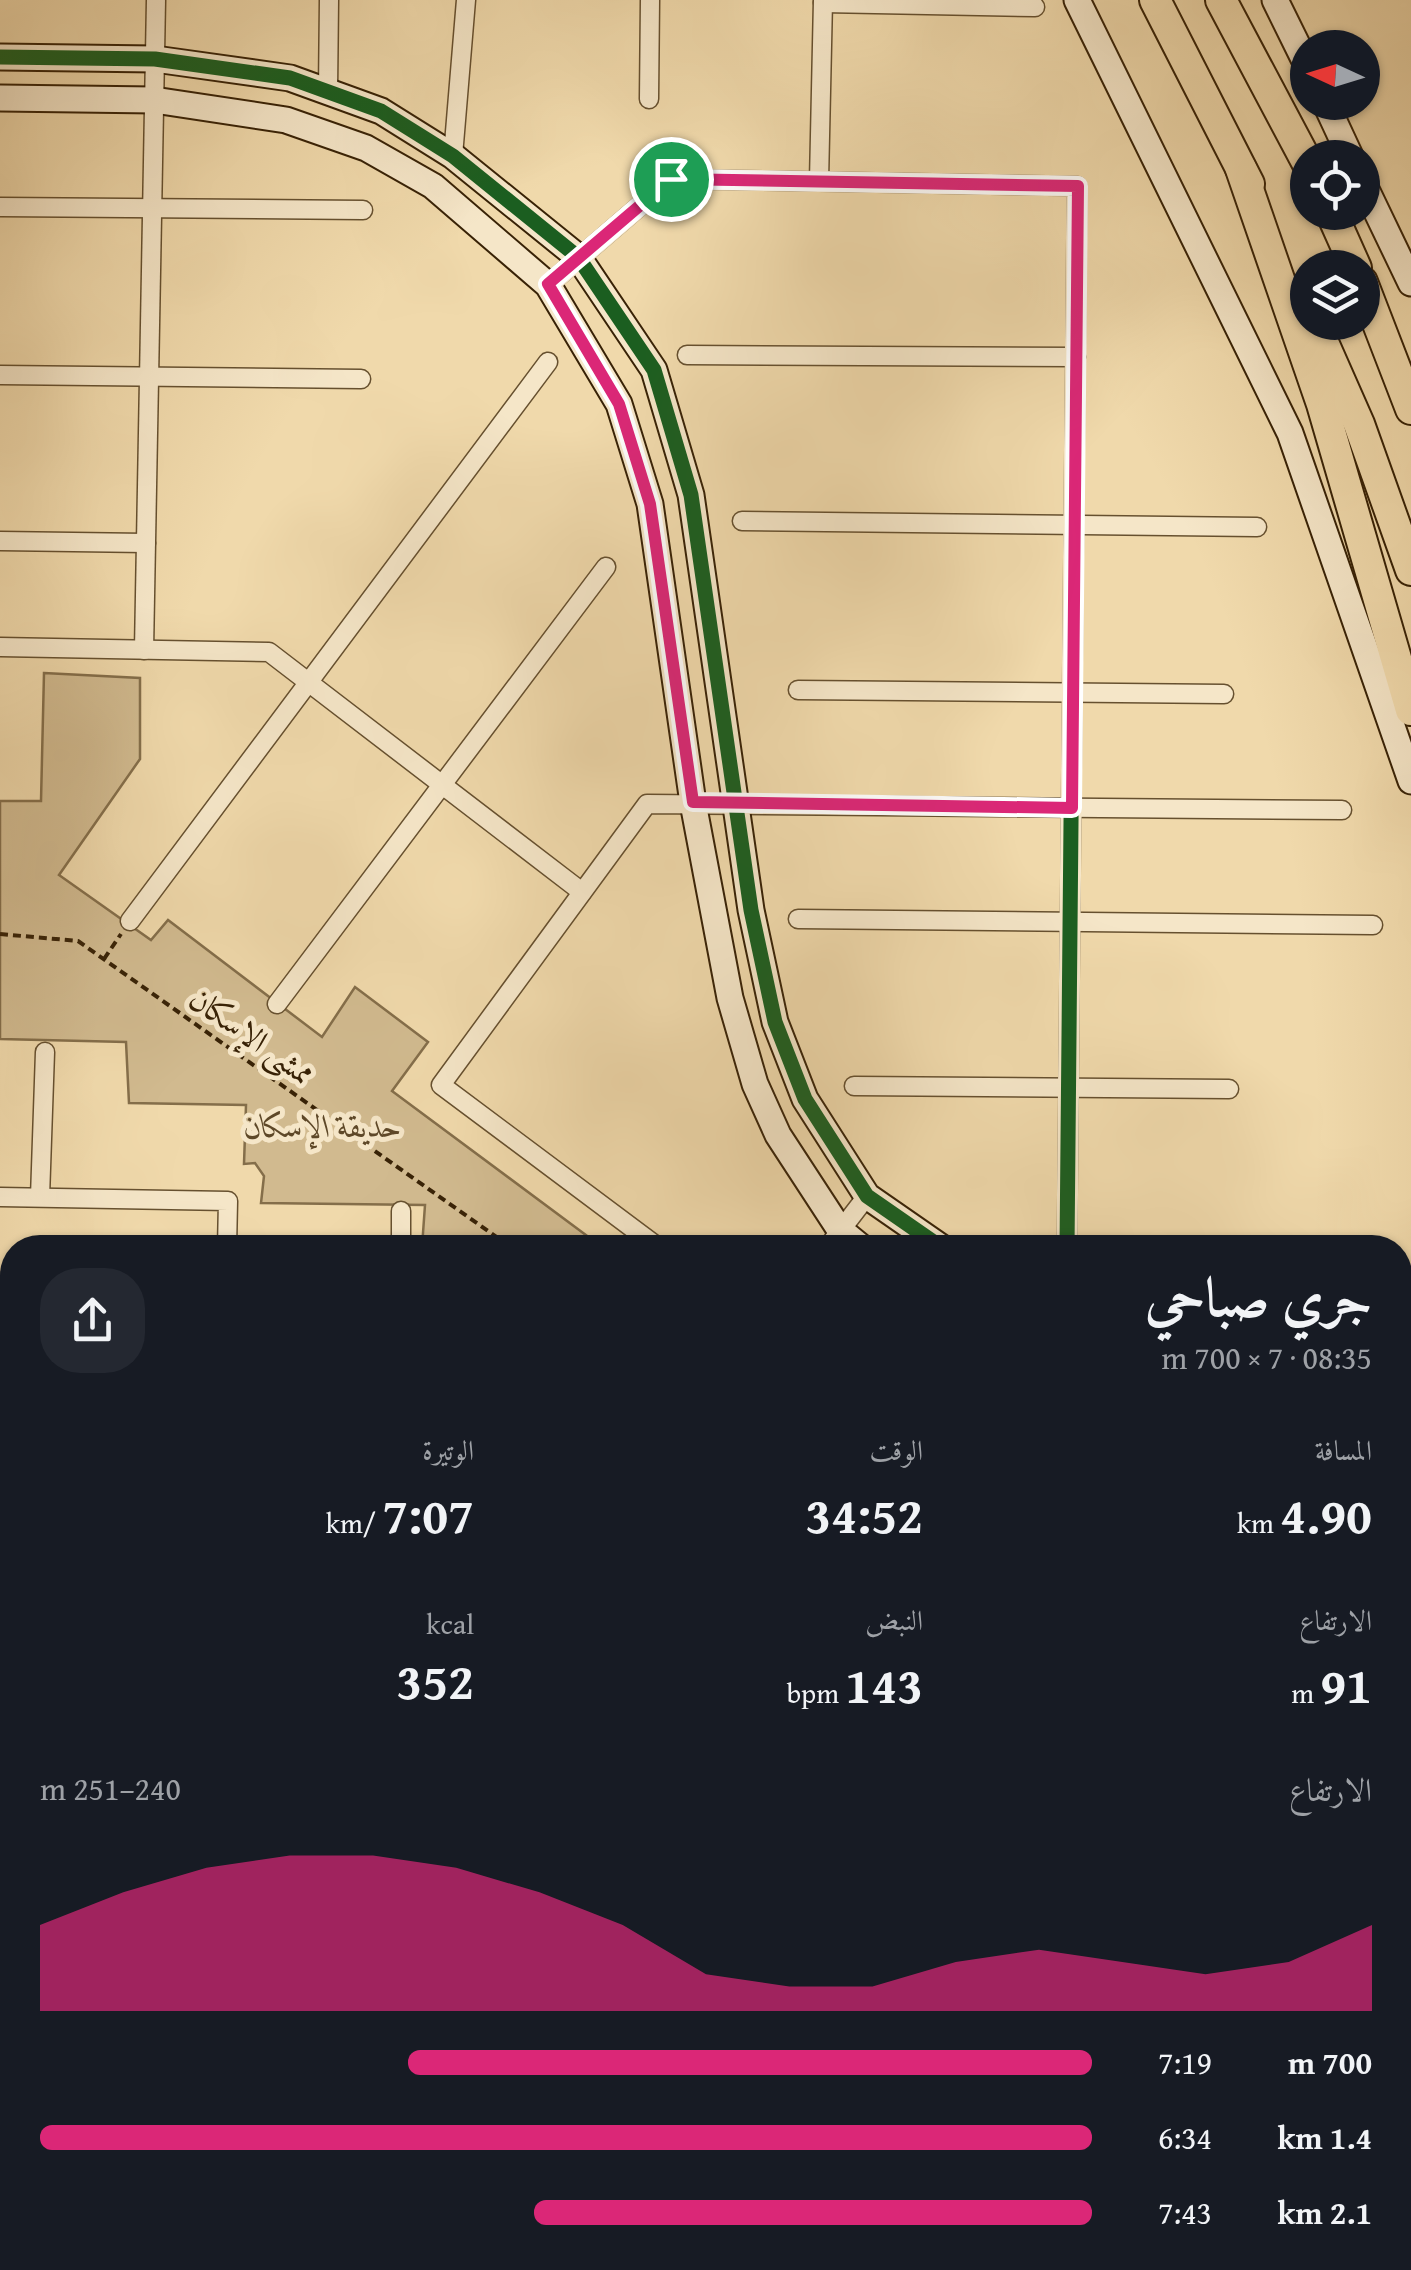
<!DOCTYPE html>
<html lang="ar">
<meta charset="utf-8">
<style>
:root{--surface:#171b24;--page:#242831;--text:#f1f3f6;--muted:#9ea1a6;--accent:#db2777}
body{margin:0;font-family:"Gentium Book Plus",Amiri,serif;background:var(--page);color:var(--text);direction:rtl;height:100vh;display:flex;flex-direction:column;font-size:38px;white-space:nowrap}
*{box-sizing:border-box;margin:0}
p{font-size:32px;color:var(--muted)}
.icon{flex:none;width:55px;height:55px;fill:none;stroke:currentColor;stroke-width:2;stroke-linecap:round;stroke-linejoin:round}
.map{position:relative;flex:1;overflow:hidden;direction:ltr}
.drawer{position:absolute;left:0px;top:1235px;width:1412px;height:1035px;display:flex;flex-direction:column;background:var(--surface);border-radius:40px 40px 0 0;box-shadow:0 2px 8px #0004;direction:rtl}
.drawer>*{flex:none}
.needle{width:65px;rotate:274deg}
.buttons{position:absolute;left:1290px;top:30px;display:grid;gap:20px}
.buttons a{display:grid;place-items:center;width:90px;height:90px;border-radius:50%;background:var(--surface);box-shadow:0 2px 8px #0004;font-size:50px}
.pin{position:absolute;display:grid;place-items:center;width:85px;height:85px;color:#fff;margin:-42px;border:5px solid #fff;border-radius:50%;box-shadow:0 2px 10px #0007}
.round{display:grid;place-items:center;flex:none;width:105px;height:105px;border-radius:40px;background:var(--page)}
.headline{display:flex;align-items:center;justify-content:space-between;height:170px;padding:0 40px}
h1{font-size:55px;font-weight:600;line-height:75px}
.metrics{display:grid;grid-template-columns:repeat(3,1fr);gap:15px;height:170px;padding:10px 40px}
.metrics div{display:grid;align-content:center}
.metrics b{font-size:50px;font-weight:600}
.metrics small{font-size:28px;font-weight:400}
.metrics p{font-size:28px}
.chart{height:280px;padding:20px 40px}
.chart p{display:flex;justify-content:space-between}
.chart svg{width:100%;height:180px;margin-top:10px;fill:var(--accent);opacity:.7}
ul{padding:0 40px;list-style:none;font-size:32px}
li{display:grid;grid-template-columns:160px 120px 1fr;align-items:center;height:75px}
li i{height:25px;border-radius:12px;background:var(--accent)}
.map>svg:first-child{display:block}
</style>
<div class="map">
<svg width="1411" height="2270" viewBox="0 0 1411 2270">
<rect width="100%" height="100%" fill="#f0d9ab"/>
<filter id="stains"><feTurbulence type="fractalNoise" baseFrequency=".002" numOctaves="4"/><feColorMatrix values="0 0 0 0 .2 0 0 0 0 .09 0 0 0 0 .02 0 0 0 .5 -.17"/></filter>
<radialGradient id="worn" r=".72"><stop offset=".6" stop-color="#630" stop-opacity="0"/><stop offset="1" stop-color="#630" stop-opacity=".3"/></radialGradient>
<!-- green -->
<g fill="#d1ba8f" stroke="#846e4a" stroke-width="2.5">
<path d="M44,673L140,678V759L59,875L151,940L168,920L322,1037L355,987L428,1042L392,1091L602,1247H422L425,1205L261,1203L264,1176L255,1163L244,1164L246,1105L129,1103L126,1042L0,1039V801H41Z"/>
<rect x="1400" y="1808" width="11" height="137"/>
</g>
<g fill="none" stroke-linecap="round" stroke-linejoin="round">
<defs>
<g id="street">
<path d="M823,3L1035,7"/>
<path d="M328,91L329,0"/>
<path d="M649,99L650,0"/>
<path d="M453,156L466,0"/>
<path d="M819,181L823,0"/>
<path d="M0,207L363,210"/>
<path d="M548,285L671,179L1077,186L1067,1248"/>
<path d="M687,355L1076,357"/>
<path d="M0,375L361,379"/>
<path d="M742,521L1257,527"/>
<path d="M0,541L146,543"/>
<path d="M0,647L269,652L582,892"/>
<path d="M144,650L156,0"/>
<path d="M798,690L1224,694"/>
<path d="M798,919L1373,925"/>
<path d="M130,921L548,362"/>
<path d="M277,1004L606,567"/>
<path d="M854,1086L1229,1089"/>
<path d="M0,1197L228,1201L227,1248"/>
<path d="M40,1197L45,1052"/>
<path d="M401,1248V1211"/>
<path d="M659,1248L441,1085L647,804L1342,810"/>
<path d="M827,1248L867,1196"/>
<path d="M0,1370H12"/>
<path d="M1400,1490H1411"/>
<path d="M0,1537H12"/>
<path d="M1400,1659H1411"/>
<path d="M1400,2093H1411"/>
<path d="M0,2235H12"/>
<path d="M464,2258L501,2270"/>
<path d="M777,2270L788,2258"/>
<path d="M931,2270L941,2258"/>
<path d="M1155,2270L1160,2265L1411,2269"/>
</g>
<g id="secondary">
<path d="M1077,0L1290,433L1411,781"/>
<path d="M1275,0L1308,67"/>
<path d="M0,57L155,59L290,78L381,111L453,156L578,257L654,370L691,495L751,910L775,1022L805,1099L867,1196L942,1248"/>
<path d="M0,98L154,100L286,120L366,148L433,186L548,285L619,404L650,504L693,803L730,998L755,1084L778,1135L840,1230L862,1248"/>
<path d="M1325,102L1351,158"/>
<path d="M1362,181L1411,283"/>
<path d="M1400,1320H1411"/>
<path d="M1400,1381H1411"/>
<path d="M0,1991H12"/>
<path d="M0,2032H12"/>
<path d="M648,2258L662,2270"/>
<path d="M711,2258L726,2270"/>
</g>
<g id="highway">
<path d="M1155,0L1249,184"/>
<path d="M1221,0L1308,164"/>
<path d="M1241,169L1322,404L1411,710"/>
<path d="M1331,212L1356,268"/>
<path d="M1362,282L1411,409"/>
<path d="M1314,322L1359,424L1411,570"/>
</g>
</defs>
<!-- street casing -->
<use href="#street" stroke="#66502f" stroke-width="21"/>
<!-- secondary casing -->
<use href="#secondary" stroke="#382206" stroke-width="29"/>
<!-- highway casing -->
<use href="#highway" stroke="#382206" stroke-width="34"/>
<!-- path -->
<g stroke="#382206" stroke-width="4" stroke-dasharray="8 5" stroke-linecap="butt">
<path d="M0,934L78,941L512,1248"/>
<path d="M104,959L121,934"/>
<path d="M1400,1876H1411"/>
</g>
<!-- street -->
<use href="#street" stroke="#f5e6c8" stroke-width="18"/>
<!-- secondary -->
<use href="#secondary" stroke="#f5e6c8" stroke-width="25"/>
<!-- highway -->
<use href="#highway" stroke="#f0d9ab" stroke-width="30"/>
<defs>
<g id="cycleway">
<path d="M0,57L155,59L290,78L381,111L453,156L578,257L654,370L691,495L751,910L775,1022L805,1099L867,1196L942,1248"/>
<path d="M548,285L671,179L1077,186L1067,1248"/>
</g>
</defs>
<!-- cycleway casing -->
<use href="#cycleway" stroke="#f5e6c8" stroke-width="21"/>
<!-- cycleway -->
<use href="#cycleway" stroke="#1b5e20" stroke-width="15"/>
</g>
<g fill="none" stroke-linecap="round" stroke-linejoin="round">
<defs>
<path id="route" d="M671,179L1078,186L1072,808L693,802L650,504L619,404L548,284Z"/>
</defs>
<!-- route casing -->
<use href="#route" stroke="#fff" stroke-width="20"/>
<!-- route -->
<use href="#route" stroke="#db2777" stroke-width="12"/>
</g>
<g text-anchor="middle" stroke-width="10" stroke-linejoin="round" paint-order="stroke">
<!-- street labels -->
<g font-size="32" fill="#382206" stroke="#f5e6c8">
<text transform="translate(252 1036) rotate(35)" y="11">ممشى الإسكان</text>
</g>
<!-- park labels -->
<g font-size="32" font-style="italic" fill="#5e4828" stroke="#f5e6c8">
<text x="323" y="1137">حديقة الإسكان</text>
</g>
</g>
<rect width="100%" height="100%" filter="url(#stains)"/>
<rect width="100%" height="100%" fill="url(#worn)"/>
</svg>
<div class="buttons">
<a><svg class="needle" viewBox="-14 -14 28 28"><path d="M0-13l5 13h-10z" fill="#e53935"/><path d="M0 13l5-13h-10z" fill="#9ea1a6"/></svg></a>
<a><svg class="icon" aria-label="locate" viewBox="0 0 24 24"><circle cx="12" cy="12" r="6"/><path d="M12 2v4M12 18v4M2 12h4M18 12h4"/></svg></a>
<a><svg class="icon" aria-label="layers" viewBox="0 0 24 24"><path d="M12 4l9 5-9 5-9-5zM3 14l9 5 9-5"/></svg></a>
</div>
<div class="pin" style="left:671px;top:179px;background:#1e9e55"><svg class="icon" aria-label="arrive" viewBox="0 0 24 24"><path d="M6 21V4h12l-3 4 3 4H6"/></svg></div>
<section class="drawer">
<div class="headline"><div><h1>جري صباحي</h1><p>08:35 · 7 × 700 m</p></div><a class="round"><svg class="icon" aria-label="share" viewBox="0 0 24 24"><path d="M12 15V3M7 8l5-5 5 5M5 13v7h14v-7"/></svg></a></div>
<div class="metrics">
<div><p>المسافة</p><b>4.90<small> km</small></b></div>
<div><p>الوقت</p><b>34:52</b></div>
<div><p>الوتيرة</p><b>7:07<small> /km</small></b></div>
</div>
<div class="metrics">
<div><p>الارتفاع</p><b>91<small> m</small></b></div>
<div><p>النبض</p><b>143<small> bpm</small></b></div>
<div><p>kcal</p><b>352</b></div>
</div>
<div class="chart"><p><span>الارتفاع</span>240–251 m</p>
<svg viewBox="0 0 160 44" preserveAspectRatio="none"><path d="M0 44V23L10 15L20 9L30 6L40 6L50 9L60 15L70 23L80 35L90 38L100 38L110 32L120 29L130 32L140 35L150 32L160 23V44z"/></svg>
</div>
<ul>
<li><b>700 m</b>7:19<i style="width:65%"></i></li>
<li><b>1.4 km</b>6:34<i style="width:100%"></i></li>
<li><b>2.1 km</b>7:43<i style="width:53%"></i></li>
</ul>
</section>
</div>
